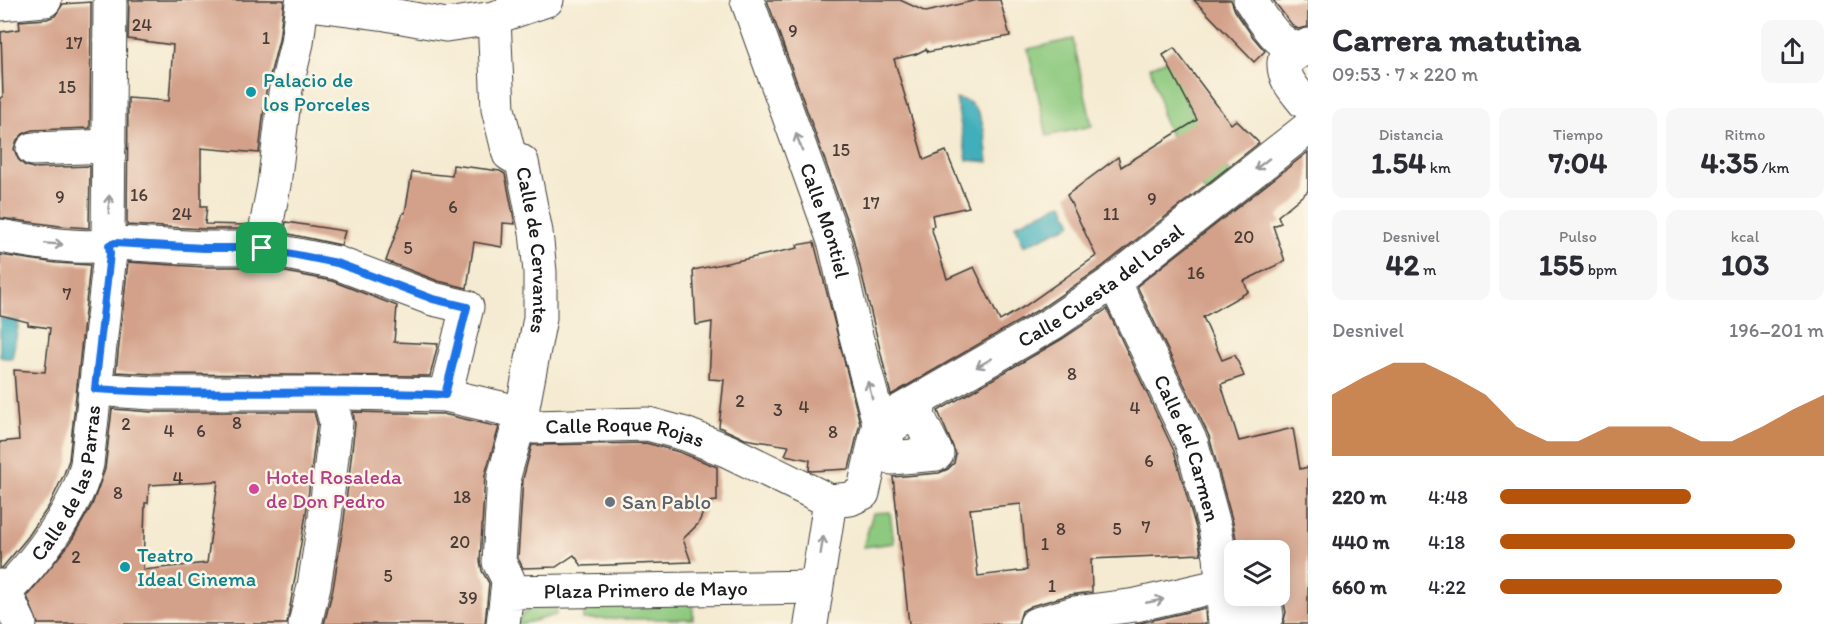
<!DOCTYPE html>
<html lang="es">
<meta charset="utf-8">
<style>
:root{--surface:#fff;--page:#f7f7f7;--text:#2b2b33;--muted:#7c7c81;--accent:#b45309}
body{margin:0;font-family:Itim,sans-serif;background:var(--page);color:var(--text);height:100vh;display:flex;flex-direction:column;font-size:22px;white-space:nowrap}
*{box-sizing:border-box;margin:0}
p{font-size:20px;color:var(--muted)}
.icon{flex:none;width:33px;height:33px;fill:none;stroke:currentColor;stroke-width:2;stroke-linecap:round;stroke-linejoin:round}
.map{position:relative;flex:1;overflow:hidden}
.sheet{display:flex;flex-direction:column;background:var(--surface);width:540px}
.sheet>*{flex:none}
.tools{position:absolute;left:1224px;top:540px;display:grid;gap:12px}
.tools a{display:grid;place-items:center;width:66px;height:66px;border-radius:12px;background:var(--surface);box-shadow:0 3px 15px #0003;font-size:30px}
.pin{position:absolute;display:grid;place-items:center;width:51px;height:51px;color:#fff;margin:-26px;border-radius:12px;box-shadow:0 3px 9px #0006}
.round{display:grid;place-items:center;flex:none;width:63px;height:63px;border-radius:12px;background:var(--page)}
.summary{display:flex;align-items:center;justify-content:space-between;height:102px;padding:0 24px}
h1{font-size:33px;font-weight:700;line-height:45px}
.figures{display:grid;grid-template-columns:repeat(3,1fr);gap:9px;height:102px;padding:6px 24px}
.figures div{display:grid;align-content:center;border-radius:12px;background:var(--page);text-align:center}
.figures b{font-size:30px;font-weight:700}
.figures small{font-size:16px;font-weight:400}
.figures p{font-size:16px}
.chart{height:168px;padding:12px 24px}
.chart p{display:flex;justify-content:space-between}
.chart svg{width:100%;height:108px;margin-top:6px;fill:var(--accent);opacity:.7}
ul{padding:0 24px;list-style:none;font-size:20px}
li{display:grid;grid-template-columns:96px 72px 1fr;align-items:center;height:45px}
li i{height:15px;border-radius:8px;background:var(--accent)}
main{display:flex;flex:1;min-height:0}
.map>svg:first-child{display:block}
</style>
<main>
<div class="map">
<svg width="1308" height="624" viewBox="0 0 1308 624">
<rect width="100%" height="100%" fill="#fcf5e5"/>
<filter id="ink" filterUnits="userSpaceOnUse"><feTurbulence type="fractalNoise" baseFrequency=".0167" numOctaves="2"/><feDisplacementMap in="SourceGraphic" scale="12" xChannelSelector="R" yChannelSelector="G"/><feConvolveMatrix kernelMatrix="1 2 1 2 8 2 1 2 1" color-interpolation-filters="sRGB"/></filter>
<filter id="wash" filterUnits="userSpaceOnUse"><feTurbulence type="fractalNoise" baseFrequency=".008" numOctaves="4" result="noise"/><feDisplacementMap in="SourceGraphic" scale="24" xChannelSelector="R" yChannelSelector="G"/><feGaussianBlur stdDeviation="1.35" result="paint"/><feColorMatrix in="noise" values="0 0 0 0 0 0 0 0 0 0 0 0 0 0 0 0 0 1.4 0 .05"/><feComposite in="paint" operator="in"/></filter>
<g filter="url(#wash)">
<rect width="100%" height="100%" fill="#f5ebd2"/>
<!-- green -->
<g fill="#8dc97f" stroke="#54724e" stroke-width="1.5">
<path d="M1073,39L1092,126L1047,136L1028,49Z"/>
<path d="M1167,60L1222,161L1233,176L1208,197L1169,132L1161,114V105L1150,67Z"/>
<path d="M890,512L894,543L863,547L873,513Z"/>
<path d="M557,600L556,615C541,618 530,624 515,624C525,608 539,604 557,600Z"/>
<path d="M585,601L693,602V619H583Z"/>
</g>
<!-- water -->
<g fill="#40afbb" stroke="#2e666c" stroke-width="1.5">
<path d="M956,99C986,99 985,140 988,162L967,160Z"/>
<path d="M1063,203L1072,224L1024,246L1015,225Z"/>
<path d="M0,318L19,321L12,359L0,357Z"/>
</g>
<g id="blocks">
<!-- building -->
<g fill="#d3a089" fill-rule="evenodd">
<path d="M129,0H284L279,40L266,91L259,153L201,148V206H207L205,224L247,225L246,229H205L127,225L128,98L169,101L173,45L128,39Z"/>
<path d="M767,0H900L926,12L977,0H1000L1010,36L928,52L926,49L916,54L894,59L924,160L946,151L969,207L932,215L934,226L931,227L947,279L974,267L1000,321L1025,306L1096,256L1067,195L1118,157L1121,167L1197,120L1163,55L1174,48L1231,124L1236,120L1259,143L1103,266L1043,307L891,395L853,238Z"/>
<path d="M1194,0H1231L1235,11L1253,37L1265,51L1254,62Z"/>
<path d="M1273,0H1308V27L1298,29L1293,26Z"/>
<path d="M91,2L90,128L32,130L23,134L17,140L14,149L18,159L24,165L33,168L90,166L89,228L60,226L0,218V98L3,97L1,32L20,29L19,21L47,19L55,16L63,4Z"/>
<path d="M1308,152V191L1278,216L1281,223L1273,226L1285,261L1244,281L1248,292L1203,317L1222,360L1235,355L1244,376L1221,384L1239,441L1293,428L1300,469L1308,467V624H1283L1286,612L1280,586V550H1238L1233,523L1209,436L1137,286Z"/>
<path d="M453,165L500,171L505,174L515,224L503,223L502,247L474,242L467,288L438,281L386,261L403,213H405L412,172L452,176Z"/>
<path d="M286,222L345,231L341,245L284,233Z"/>
<path d="M814,242L860,423L849,469L811,471L809,470L810,460L785,455L789,446L745,439L719,427L724,380L709,379L712,322L696,325L693,270L798,248L797,245Z"/>
<path d="M0,255L56,263L90,265L69,460L64,474L49,506L27,538L2,568H0V442L19,440L14,370L45,372L50,328L28,325V322L0,315Z"/>
<path d="M128,262L203,267H260L332,281L397,306L394,342L438,344L430,376L153,374L116,372Z"/>
<path d="M1107,309L1174,451L1197,532L1201,554L1091,559L1092,592L1069,595L1031,606L1022,611L1018,624H909L893,477L939,473L948,469L954,463L956,454L938,411L1062,339ZM1021,504L1027,570L978,576L970,509Z"/>
<path d="M112,409L152,412H314L317,423L306,514L287,624H38L27,596L70,543L92,505L105,469ZM218,481L207,563L143,570L145,503H148L149,485Z"/>
<path d="M353,412L443,414L499,427L485,475L480,561L482,571L489,583L485,624H324L333,589L344,520L355,424Z"/>
<path d="M646,443L679,452L717,467V501L708,502L698,524L683,539L691,562L582,566L574,555L556,567L523,568L518,558L523,479L532,445Z"/>
<path d="M1205,608L1206,624H1135L1140,623Z"/>
</g>
</g>
</g>
<g filter="url(#ink)">
<use href="#blocks" fill-opacity="0" stroke="#3d3b37" stroke-width="1.5"/>
<g fill="none" stroke-linecap="round" stroke-linejoin="round">
<defs>
<g id="minor">
<path id="s1" d="M747,0L835,244L855,332L879,423L863,493L850,499L830,501L811,624"/>
<path d="M1250,0C1265,21 1279,51 1308,50"/>
<path d="M0,4L45,0"/>
<path id="s2" d="M494,18L498,109L509,154L522,162L536,232L540,272V318L521,417L504,476L499,562L508,579L507,592"/>
<path d="M1304,102C1294,89 1283,79 1284,62L1308,45"/>
<path d="M33,149L109,146"/>
<path d="M0,236C27,241 90,252 115,243L204,248H262L337,263L433,299L467,307L445,395"/>
<path d="M262,248L274,185L285,93L297,43L302,3L386,14L446,25L494,18L547,0"/>
<path id="s3" d="M1114,281L1192,444L1215,528L1220,556L1225,624"/>
<path id="s4" d="M95,389L152,393H343L445,395L510,410L534,427L648,424L685,434L728,451L830,501"/>
<path d="M919,408L918,416L937,454L891,458L885,431Z"/>
<path id="s5" d="M879,423L1053,323L1114,281L1308,128"/>
<path d="M0,586L5,592L20,624"/>
<path d="M1229,588L1233,620L1267,615L1264,596"/>
<path id="s6" d="M5,592C36,562 78,506 87,464L110,254L108,239L110,0"/>
<path d="M305,624L314,586L325,517L336,422L328,393"/>
<path id="s7" d="M503,624L507,592L816,587"/>
<path d="M1036,624L1074,613L1136,605L1222,585"/>
</g>
</defs>
<!-- minor casing -->
<use href="#minor" stroke="#3d3b37" stroke-width="35"/>
<!-- minor -->
<use href="#minor" stroke="#fff" stroke-width="33"/>
</g>
<!-- one-way arrows -->
<defs><path id="oneway-shaft" d="M-6 0H5M1.5-3L5.5 0L1.5 3" fill="none" stroke-width="1.6" stroke-linecap="round" stroke-linejoin="round" transform="scale(1.5)"/></defs>
<g stroke="#999">
<use href="#oneway-shaft" transform="translate(799 142) rotate(-110)"/>
<use href="#oneway-shaft" transform="translate(1262 164) rotate(142)"/>
<use href="#oneway-shaft" transform="translate(109 204) rotate(-89)"/>
<use href="#oneway-shaft" transform="translate(54 244) rotate(4)"/>
<use href="#oneway-shaft" transform="translate(984 363) rotate(150)"/>
<use href="#oneway-shaft" transform="translate(870 390) rotate(-105)"/>
<use href="#oneway-shaft" transform="translate(822 545) rotate(-81)"/>
<use href="#oneway-shaft" transform="translate(1155 601) rotate(-11)"/>
</g>
</g>
<g fill="none" stroke-linecap="round" stroke-linejoin="round" filter="url(#ink)">
<defs>
<path id="route" d="M115,243L204,248H262L337,263L433,299L467,307L445,395C329,389 212,397 95,389L110,254L109,245Z"/>
</defs>
<!-- route casing -->
<use href="#route" stroke="#fff" stroke-width="12"/>
<!-- route -->
<use href="#route" stroke="#1a73e8" stroke-width="8"/>
</g>
<!-- markers -->
<g fill="#0f9aa8" stroke="#fcf5e5" stroke-width="2">
<circle cx="251" cy="92" r="6"/>
<circle cx="125" cy="567" r="6"/>
</g>
<circle fill="#d1479c" stroke="#fcf5e5" stroke-width="2" cx="254" cy="489" r="6"/>
<circle fill="#6b7280" stroke="#fcf5e5" stroke-width="2" cx="610" cy="502" r="6"/>
<g text-anchor="middle" stroke-width="5" stroke-linejoin="round" paint-order="stroke">
<!-- number labels -->
<g font-size="18" fill="#4a3d37">
<text x="142" y="31">24</text>
<text x="793" y="37">9</text>
<text x="266" y="44">1</text>
<text x="74" y="49">17</text>
<text x="67" y="93">15</text>
<text x="841" y="156">15</text>
<text x="139" y="201">16</text>
<text x="60" y="203">9</text>
<text x="1152" y="205">9</text>
<text x="871" y="209">17</text>
<text x="453" y="213">6</text>
<text x="182" y="220">24</text>
<text x="1111" y="220">11</text>
<text x="1244" y="243">20</text>
<text x="408" y="254">5</text>
<text x="1196" y="279">16</text>
<text x="67" y="300">7</text>
<text x="1072" y="380">8</text>
<text x="740" y="407">2</text>
<text x="804" y="413">4</text>
<text x="1135" y="414">4</text>
<text x="778" y="416">3</text>
<text x="237" y="429">8</text>
<text x="126" y="430">2</text>
<text x="169" y="437">4</text>
<text x="201" y="437">6</text>
<text x="833" y="438">8</text>
<text x="1149" y="467">6</text>
<text x="178" y="484">4</text>
<text x="118" y="499">8</text>
<text x="462" y="503">18</text>
<text x="1146" y="533">7</text>
<text x="1061" y="535">8</text>
<text x="1117" y="535">5</text>
<text x="460" y="548">20</text>
<text x="1045" y="550">1</text>
<text x="76" y="563">2</text>
<text x="388" y="582">5</text>
<text x="1052" y="592">1</text>
<text x="468" y="604">39</text>
</g>
<!-- culture labels -->
<g font-size="21" fill="#0d838f" stroke="#fcf5e5" text-anchor="start">
<text x="263" y="87">Palacio de<tspan x="263" dy="24">los Porceles</tspan></text>
<text x="137" y="562">Teatro<tspan x="137" dy="24">Ideal Cinema</tspan></text>
</g>
<!-- street labels -->
<g font-size="21" fill="#1c1c1c" stroke="#fcf5e5">
<text dy="7" stroke="none"><textPath href="#s1" startOffset="234">Calle Montiel</textPath></text>
<text dy="7" stroke="none"><textPath href="#s2" startOffset="242">Calle de Cervantes</textPath></text>
<text dy="7" stroke="none"><textPath href="#s5" startOffset="261">Calle Cuesta del Losal</textPath></text>
<text dy="7" stroke="none"><textPath href="#s4" startOffset="538">Calle Roque Rojas</textPath></text>
<text dy="7" stroke="none"><textPath href="#s3" startOffset="183">Calle del Carmen</textPath></text>
<text dy="7" stroke="none"><textPath href="#s6" startOffset="129">Calle de las Parras</textPath></text>
<text dy="7" stroke="none"><textPath href="#s7" startOffset="171">Plaza Primero de Mayo</textPath></text>
</g>
<!-- hotel labels -->
<g font-size="21" fill="#b23c85" stroke="#fcf5e5" text-anchor="start">
<text x="266" y="484">Hotel Rosaleda<tspan x="266" dy="24">de Don Pedro</tspan></text>
</g>
<!-- worship labels -->
<g font-size="21" fill="#5b616d" stroke="#fcf5e5" text-anchor="start">
<text x="622" y="509">San Pablo</text>
</g>
</g>
</svg>
<div class="tools">
<a><svg class="icon" aria-label="layers" viewBox="0 0 24 24"><path d="M12 4l9 5-9 5-9-5zM3 14l9 5 9-5"/></svg></a>
</div>
<div class="pin" style="left:262px;top:248px;background:#1e9e55"><svg class="icon" aria-label="arrive" viewBox="0 0 24 24"><path d="M6 21V4h12l-3 4 3 4H6"/></svg></div>
</div>
<section class="sheet">
<div class="summary"><div><h1>Carrera matutina</h1><p>09:53 · 7 × 220 m</p></div><a class="round"><svg class="icon" aria-label="share" viewBox="0 0 24 24"><path d="M12 15V3M7 8l5-5 5 5M5 13v7h14v-7"/></svg></a></div>
<div class="figures">
<div><p>Distancia</p><b>1.54<small> km</small></b></div>
<div><p>Tiempo</p><b>7:04</b></div>
<div><p>Ritmo</p><b>4:35<small> /km</small></b></div>
</div>
<div class="figures">
<div><p>Desnivel</p><b>42<small> m</small></b></div>
<div><p>Pulso</p><b>155<small> bpm</small></b></div>
<div><p>kcal</p><b>103</b></div>
</div>
<div class="chart"><p><span>Desnivel</span>196–201 m</p>
<svg viewBox="0 0 160 44" preserveAspectRatio="none"><path d="M0 44V19L10 12L20 6L30 6L40 12L50 19L60 32L70 38L80 38L90 32L100 32L110 32L120 38L130 38L140 32L150 25L160 19V44z"/></svg>
</div>
<ul>
<li><b>220 m</b>4:48<i style="width:59%"></i></li>
<li><b>440 m</b>4:18<i style="width:91%"></i></li>
<li><b>660 m</b>4:22<i style="width:87%"></i></li>
</ul>
</section>
</main>
